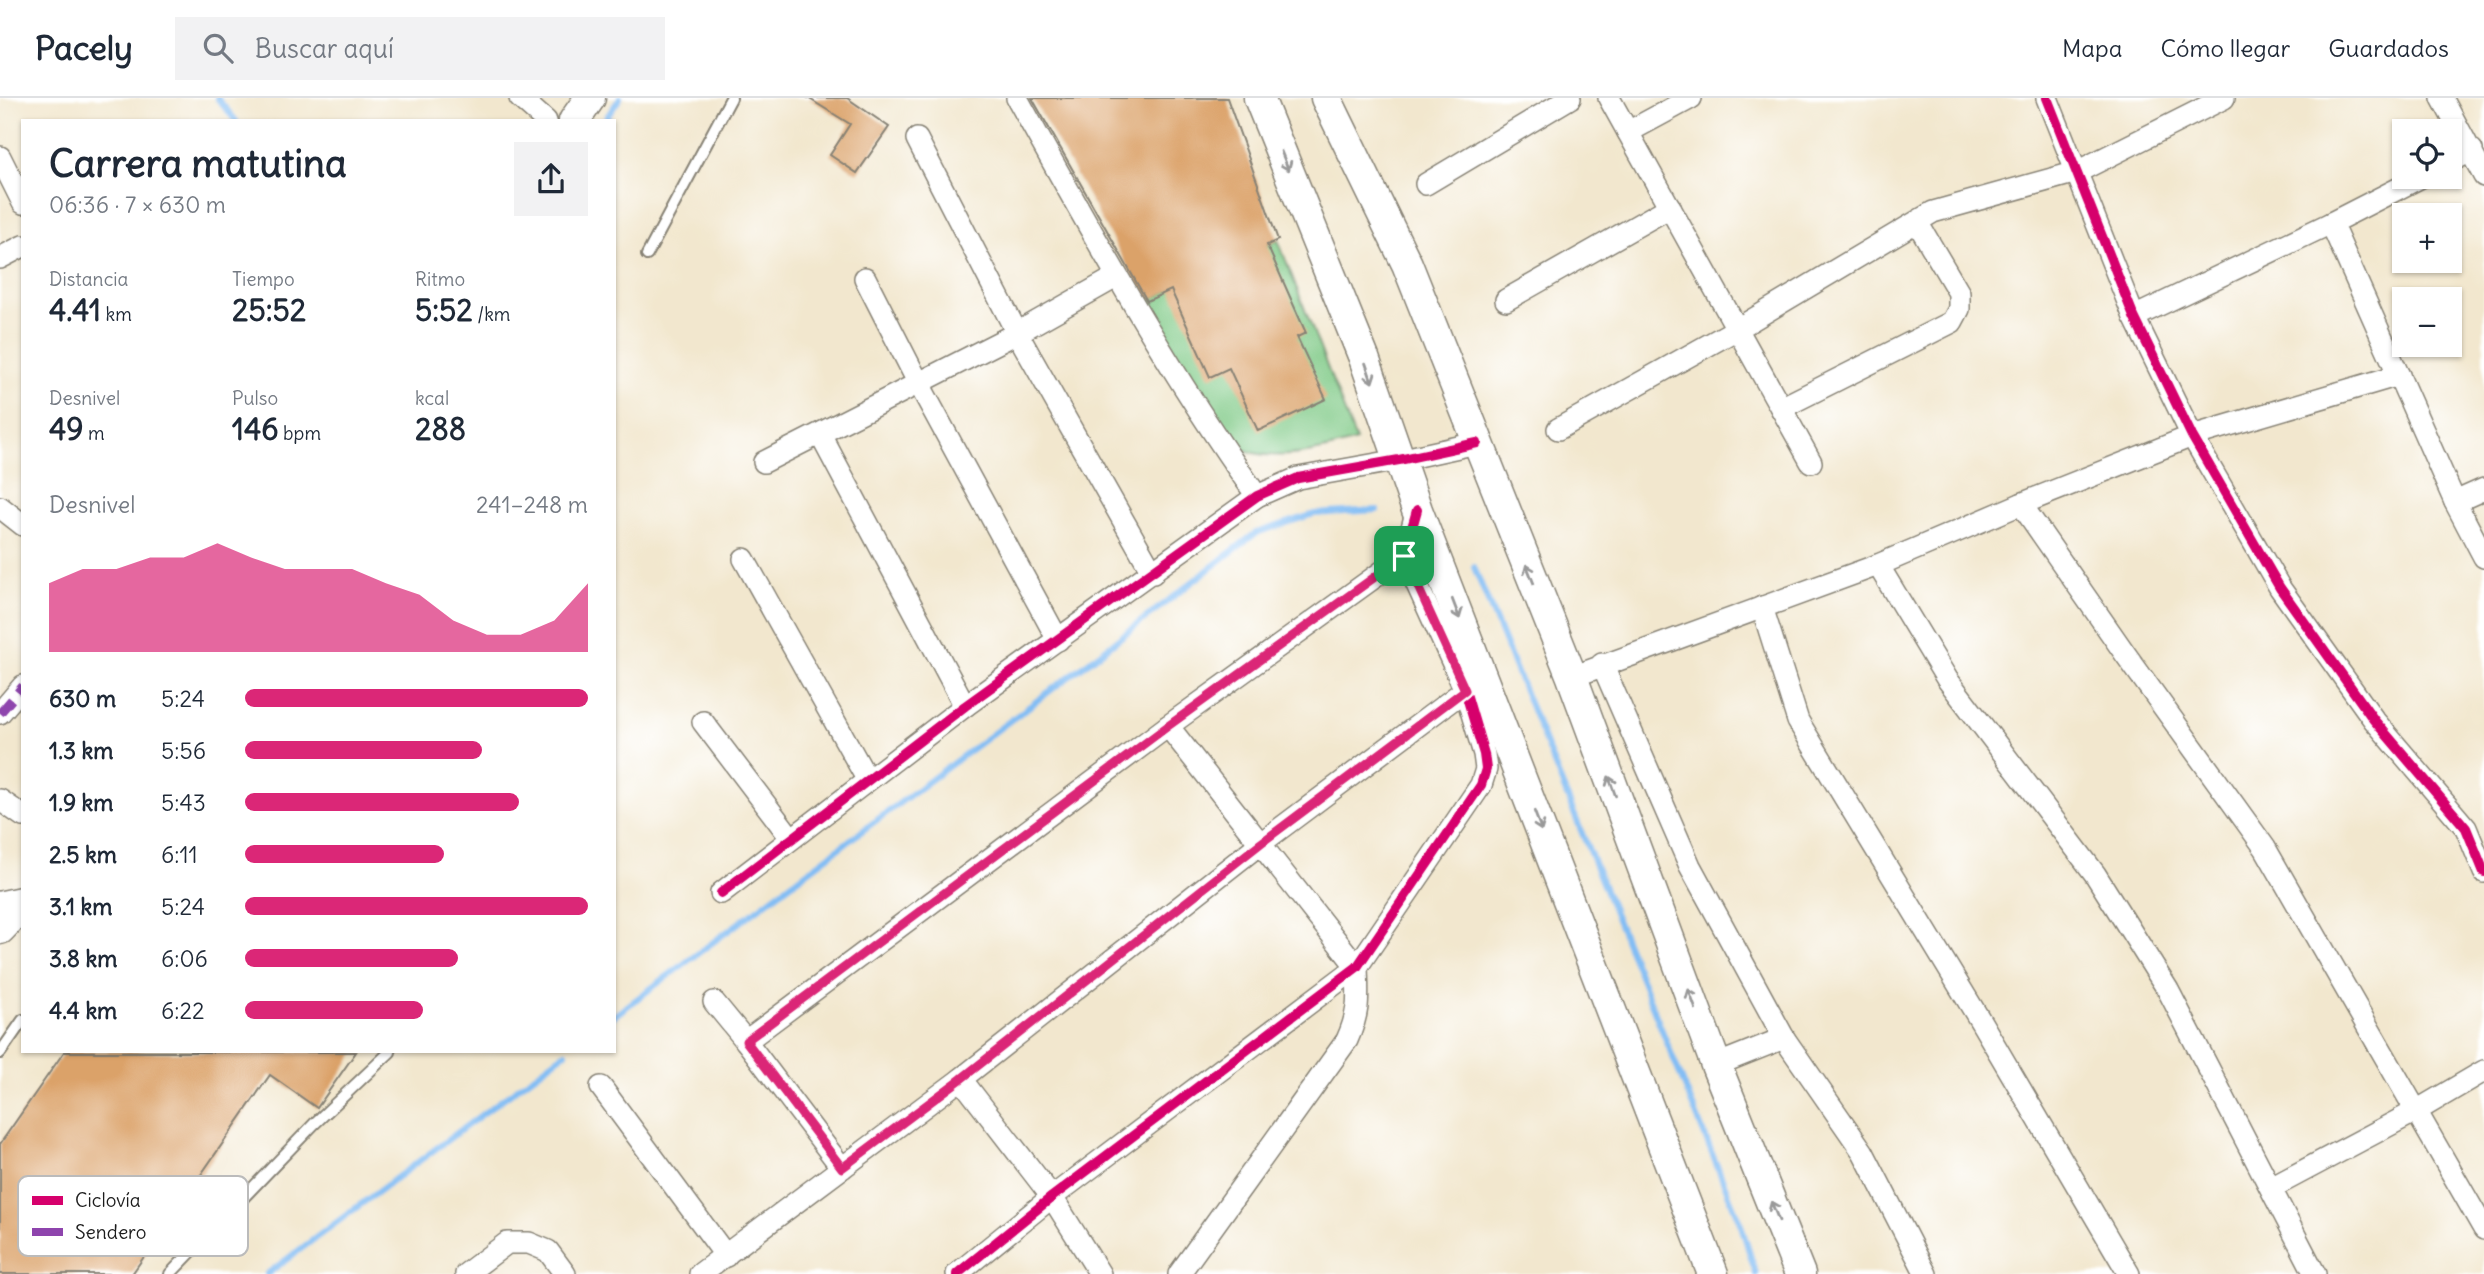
<!DOCTYPE html>
<html lang="es">
<meta charset="utf-8">
<style>
:root{--surface:#fff;--page:#f2f2f3;--text:#1f2937;--muted:#747a83;--line:#e0e1e3;--accent:#db2777}
body{margin:0;font-family:Delius,sans-serif;background:var(--page);color:var(--text);height:100vh;display:flex;flex-direction:column;font-size:26px;white-space:nowrap}
*{box-sizing:border-box;margin:0}
p{font-size:23px;color:var(--muted)}
.icon{flex:none;width:38px;height:38px;fill:none;stroke:currentColor;stroke-width:2;stroke-linecap:round;stroke-linejoin:round}
.map{position:relative;flex:1;overflow:hidden}
.side{position:absolute;left:21px;top:21px;width:595px;height:934px;display:flex;flex-direction:column;background:var(--surface);border-radius:0px;box-shadow:0 2px 5px #0004}
.side>*{flex:none}
.controls{position:absolute;left:2392px;top:21px;display:grid;gap:14px}
.controls a{display:grid;place-items:center;width:70px;height:70px;border-radius:0px;background:var(--surface);box-shadow:0 2px 5px #0004;font-size:35px}
.pin{position:absolute;display:grid;place-items:center;width:60px;height:60px;color:#fff;margin:-30px;border-radius:14px;box-shadow:0 4px 10px #0006}
.round{display:grid;place-items:center;flex:none;width:74px;height:74px;border-radius:0px;background:var(--page)}
.headline{display:flex;align-items:center;justify-content:space-between;height:119px;padding:0 28px}
h1{font-size:38px;font-weight:700;line-height:52px}
.figures{display:grid;grid-template-columns:repeat(3,1fr);gap:10px;height:119px;padding:7px 28px}
.figures div{display:grid;align-content:center}
.figures b{font-size:30px;font-weight:700}
.figures small{font-size:19px;font-weight:400}
.figures p{font-size:19px}
.chart{height:196px;padding:14px 28px}
.chart p{display:flex;justify-content:space-between}
.chart svg{width:100%;height:126px;margin-top:7px;fill:var(--accent);opacity:.7}
ul{padding:0 28px;list-style:none;font-size:23px}
li{display:grid;grid-template-columns:112px 84px 1fr;align-items:center;height:52px}
li i{height:18px;border-radius:9px;background:var(--accent)}
header{display:flex;align-items:center;gap:42px;box-sizing:border-box;height:98px;padding:0 35px;background:var(--surface);border-bottom:2px solid var(--line)}
header strong{font-size:33px}
nav{display:flex;gap:38px;margin-inline-start:auto;font-size:24px}
.search{width:490px;height:63px;background:var(--page);display:flex;align-items:center;gap:18px;box-sizing:border-box;padding:0 24px;border-radius:0px;color:var(--muted);font-size:26px}
.map>svg:first-child{display:block}
</style>
<header>
<strong>Pacely</strong>
<div class="search"><svg class="icon" aria-label="search" viewBox="0 0 24 24"><circle cx="10" cy="10" r="6"/><path d="M15 15l6 6"/></svg>Buscar aquí</div>
<nav><a>Mapa</a><a>Cómo llegar</a><a>Guardados</a></nav>
</header>
<div class="map">
<svg width="2484" height="1176" viewBox="0 0 2484 1176">
<rect width="100%" height="100%" fill="#fff"/>
<filter id="ink" filterUnits="userSpaceOnUse"><feTurbulence type="fractalNoise" baseFrequency=".0143" numOctaves="2"/><feDisplacementMap in="SourceGraphic" scale="14" xChannelSelector="R" yChannelSelector="G"/><feConvolveMatrix kernelMatrix="1 2 1 2 8 2 1 2 1" color-interpolation-filters="sRGB"/></filter>
<filter id="wash" filterUnits="userSpaceOnUse"><feTurbulence type="fractalNoise" baseFrequency=".00686" numOctaves="4" result="noise"/><feDisplacementMap in="SourceGraphic" scale="28" xChannelSelector="R" yChannelSelector="G"/><feGaussianBlur stdDeviation="1.57" result="paint"/><feColorMatrix in="noise" values="0 0 0 0 0 0 0 0 0 0 0 0 0 0 0 0 0 1.4 0 .05"/><feComposite in="paint" operator="in"/></filter>
<g filter="url(#wash)">
<rect width="100%" height="100%" fill="#f2e7ce"/>
<!-- green -->
<path fill="#80ca87" stroke="#4e7352" stroke-width="2" d="M1278,142L1356,343C1324,353 1273,365 1242,351C1235,348 1229,342 1223,338L1146,203Z"/>
<g fill="none" stroke-linecap="round" stroke-linejoin="round">
<!-- stream -->
<g stroke="#82bdf4" stroke-width="6">
<path d="M217,0L236,23"/>
<path d="M604,23L620,0"/>
<path d="M1474,469L1741,1127L1756,1176"/>
<path d="M614,918L1082,569L1256,435L1314,416L1377,412"/>
<path d="M267,1176L566,954"/>
</g>
</g>
<g id="blocks">
<!-- building -->
<g fill="#dba269">
<path d="M808,0H847L889,29L857,75L830,57L850,26Z"/>
<path d="M1032,0H1227L1278,142L1267,147L1306,235L1297,239L1326,301L1258,333L1229,270L1210,279L1171,192L1147,203Z"/>
<path d="M64,954H356L317,1010L270,977L132,1176H0V1046Z"/>
</g>
</g>
</g>
<g filter="url(#ink)">
<use href="#blocks" fill-opacity="0" stroke="#878275" stroke-width="2"/>
<g fill="none" stroke-linecap="round" stroke-linejoin="round">
<defs>
<g id="service">
<path d="M647,157L731,0"/>
<path d="M0,955L23,922"/>
<path d="M170,1176L314,1026L390,954"/>
</g>
<g id="minor">
<path d="M520,0L546,23"/>
<path d="M1017,0C1092,135 1167,272 1257,398"/>
<path d="M1609,0L1811,364"/>
<path d="M2047,0L2134,219L2192,338L2280,490L2374,622L2466,730L2484,774"/>
<path d="M2442,0L2484,78"/>
<path d="M1628,34L1691,0"/>
<path d="M917,41L1017,235L1153,475"/>
<path d="M0,59L23,105"/>
<path d="M2450,64L2472,52"/>
<path d="M1426,86L1570,0"/>
<path d="M2331,125L2455,404L2484,391"/>
<path d="M0,160L23,148"/>
<path d="M865,180L919,286L1058,542"/>
<path d="M1506,202L1670,109"/>
<path d="M2134,219L2331,125L2421,79"/>
<path d="M1781,310L1952,224L1959,211V195L1917,124"/>
<path d="M1558,331L1737,231L1933,114L2077,74L2224,0"/>
<path d="M820,336L965,608"/>
<path d="M764,364L1017,235L1116,179"/>
<path d="M2455,404L2484,459"/>
<path d="M2021,406L2126,557L2265,750L2484,1131"/>
<path d="M0,409L23,427"/>
<path d="M744,461L867,681"/>
<path d="M1878,467L1947,581L2095,776L2168,892L2315,1176"/>
<path d="M1762,509L1798,623L1981,924L2129,1176"/>
<path d="M1602,566L1690,768L1784,940L1863,1054L1926,1176"/>
<path d="M1572,579L1878,467L2021,406L2192,338L2399,277"/>
<path d="M0,615L23,588"/>
<path d="M703,624L791,740"/>
<path d="M1168,628L1357,869C1358,900 1360,913 1347,942L1179,1176"/>
<path d="M0,702L23,718"/>
<path d="M721,795L965,608L1257,398L1298,380L1399,362L1477,345"/>
<path d="M0,804L23,799"/>
<path d="M714,904L746,943L842,1070"/>
<path d="M746,943L1168,628L1404,458"/>
<path d="M1716,967L1784,940"/>
<path d="M961,981L1052,1099L1100,1176"/>
<path d="M601,989L726,1158"/>
<path d="M2271,1090L2416,1013L2484,973"/>
<path d="M466,1176L507,1145H529L548,1153L565,1176"/>
<path d="M700,1176L961,981L1261,745L1465,592"/>
<path d="M957,1176L1052,1099L1357,869L1481,687L1486,671L1484,656L1465,592L1404,458L1417,412"/>
</g>
<g id="secondary">
<path d="M1259,0L1364,260L1417,412L1713,1176"/>
<path d="M1326,0L1407,166L1572,579L1716,967L1800,1176"/>
<path d="M574,23L590,0"/>
<path d="M0,831L23,807"/>
</g>
</defs>
<!-- service casing -->
<use href="#service" stroke="#878275" stroke-width="14"/>
<!-- minor casing -->
<use href="#minor" stroke="#878275" stroke-width="24"/>
<!-- secondary casing -->
<use href="#secondary" stroke="#878275" stroke-width="33"/>
<!-- service -->
<use href="#service" stroke="#fff" stroke-width="10"/>
<!-- minor -->
<use href="#minor" stroke="#fff" stroke-width="21"/>
<!-- secondary -->
<use href="#secondary" stroke="#fff" stroke-width="30"/>
<!-- quiet -->
<path stroke="#8e44ad" stroke-width="9" stroke-dasharray="18 9" stroke-linecap="butt" d="M0,615L23,588"/>
<defs>
<g id="cycleway">
<path d="M2047,0L2134,219L2192,338L2280,490L2374,622L2466,730L2484,774"/>
<path d="M721,795L965,608L1257,398L1298,380L1399,362L1477,345"/>
<path d="M957,1176L1052,1099L1357,869L1481,687L1486,671L1484,656L1465,592L1404,458L1417,412"/>
</g>
</defs>
<!-- cycleway casing -->
<use href="#cycleway" stroke="#fff" stroke-width="15"/>
<!-- cycleway -->
<use href="#cycleway" stroke="#d6006c" stroke-width="10"/>
</g>
<!-- one-way arrows -->
<defs><path id="oneway-shaft" d="M-6 0H5M1.5-3L5.5 0L1.5 3" fill="none" stroke-width="1.6" stroke-linecap="round" stroke-linejoin="round" transform="scale(1.75)"/></defs>
<g stroke="#999">
<use href="#oneway-shaft" transform="translate(1285 63) rotate(68)"/>
<use href="#oneway-shaft" transform="translate(1369 275) rotate(71)"/>
<use href="#oneway-shaft" transform="translate(1530 476) rotate(-112)"/>
<use href="#oneway-shaft" transform="translate(1456 511) rotate(69)"/>
<use href="#oneway-shaft" transform="translate(1612 688) rotate(-110)"/>
<use href="#oneway-shaft" transform="translate(1538 723) rotate(69)"/>
<use href="#oneway-shaft" transform="translate(1692 901) rotate(-110)"/>
<use href="#oneway-shaft" transform="translate(1775 1113) rotate(-112)"/>
</g>
</g>
<g fill="none" stroke-linecap="round" stroke-linejoin="round" filter="url(#ink)">
<defs>
<path id="route" d="M1404,458L1465,592L1261,745L961,981L842,1070L746,943L1168,628Z"/>
</defs>
<!-- route casing -->
<use href="#route" stroke="#fff" stroke-width="14"/>
<!-- route -->
<use href="#route" stroke="#db2777" stroke-width="9"/>
</g>
<!-- legend -->
<rect x="18" y="1078" width="230" height="80" rx="10" fill="#fff" stroke="#bbb" stroke-width="2"/>
<rect x="32" y="1098" width="31" height="9" fill="#d6006c"/>
<rect x="32" y="1130" width="31" height="8" fill="#8e44ad"/>
<g font-size="19" fill="#1c1c1c">
<text x="75" y="1109">Ciclovía</text>
<text x="75" y="1141">Sendero</text>
</g>
</svg>
<div class="controls">
<a><svg class="icon" aria-label="locate" viewBox="0 0 24 24"><circle cx="12" cy="12" r="6"/><path d="M12 2v4M12 18v4M2 12h4M18 12h4"/></svg></a>
<a>+</a>
<a>−</a>
</div>
<div class="pin" style="left:1404px;top:458px;background:#1e9e55"><svg class="icon" aria-label="arrive" viewBox="0 0 24 24"><path d="M6 21V4h12l-3 4 3 4H6"/></svg></div>
<section class="side">
<div class="headline"><div><h1>Carrera matutina</h1><p>06:36 · 7 × 630 m</p></div><a class="round"><svg class="icon" aria-label="share" viewBox="0 0 24 24"><path d="M12 15V3M7 8l5-5 5 5M5 13v7h14v-7"/></svg></a></div>
<div class="figures">
<div><p>Distancia</p><b>4.41<small> km</small></b></div>
<div><p>Tiempo</p><b>25:52</b></div>
<div><p>Ritmo</p><b>5:52<small> /km</small></b></div>
</div>
<div class="figures">
<div><p>Desnivel</p><b>49<small> m</small></b></div>
<div><p>Pulso</p><b>146<small> bpm</small></b></div>
<div><p>kcal</p><b>288</b></div>
</div>
<div class="chart"><p><span>Desnivel</span>241–248 m</p>
<svg viewBox="0 0 160 44" preserveAspectRatio="none"><path d="M0 44V20L10 15L20 15L30 11L40 11L50 6L60 11L70 15L80 15L90 15L100 20L110 24L120 33L130 38L140 38L150 33L160 20V44z"/></svg>
</div>
<ul>
<li><b>630 m</b>5:24<i style="width:100%"></i></li>
<li><b>1.3 km</b>5:56<i style="width:69%"></i></li>
<li><b>1.9 km</b>5:43<i style="width:80%"></i></li>
<li><b>2.5 km</b>6:11<i style="width:58%"></i></li>
<li><b>3.1 km</b>5:24<i style="width:100%"></i></li>
<li><b>3.8 km</b>6:06<i style="width:62%"></i></li>
<li><b>4.4 km</b>6:22<i style="width:52%"></i></li>
</ul>
</section>
</div>
